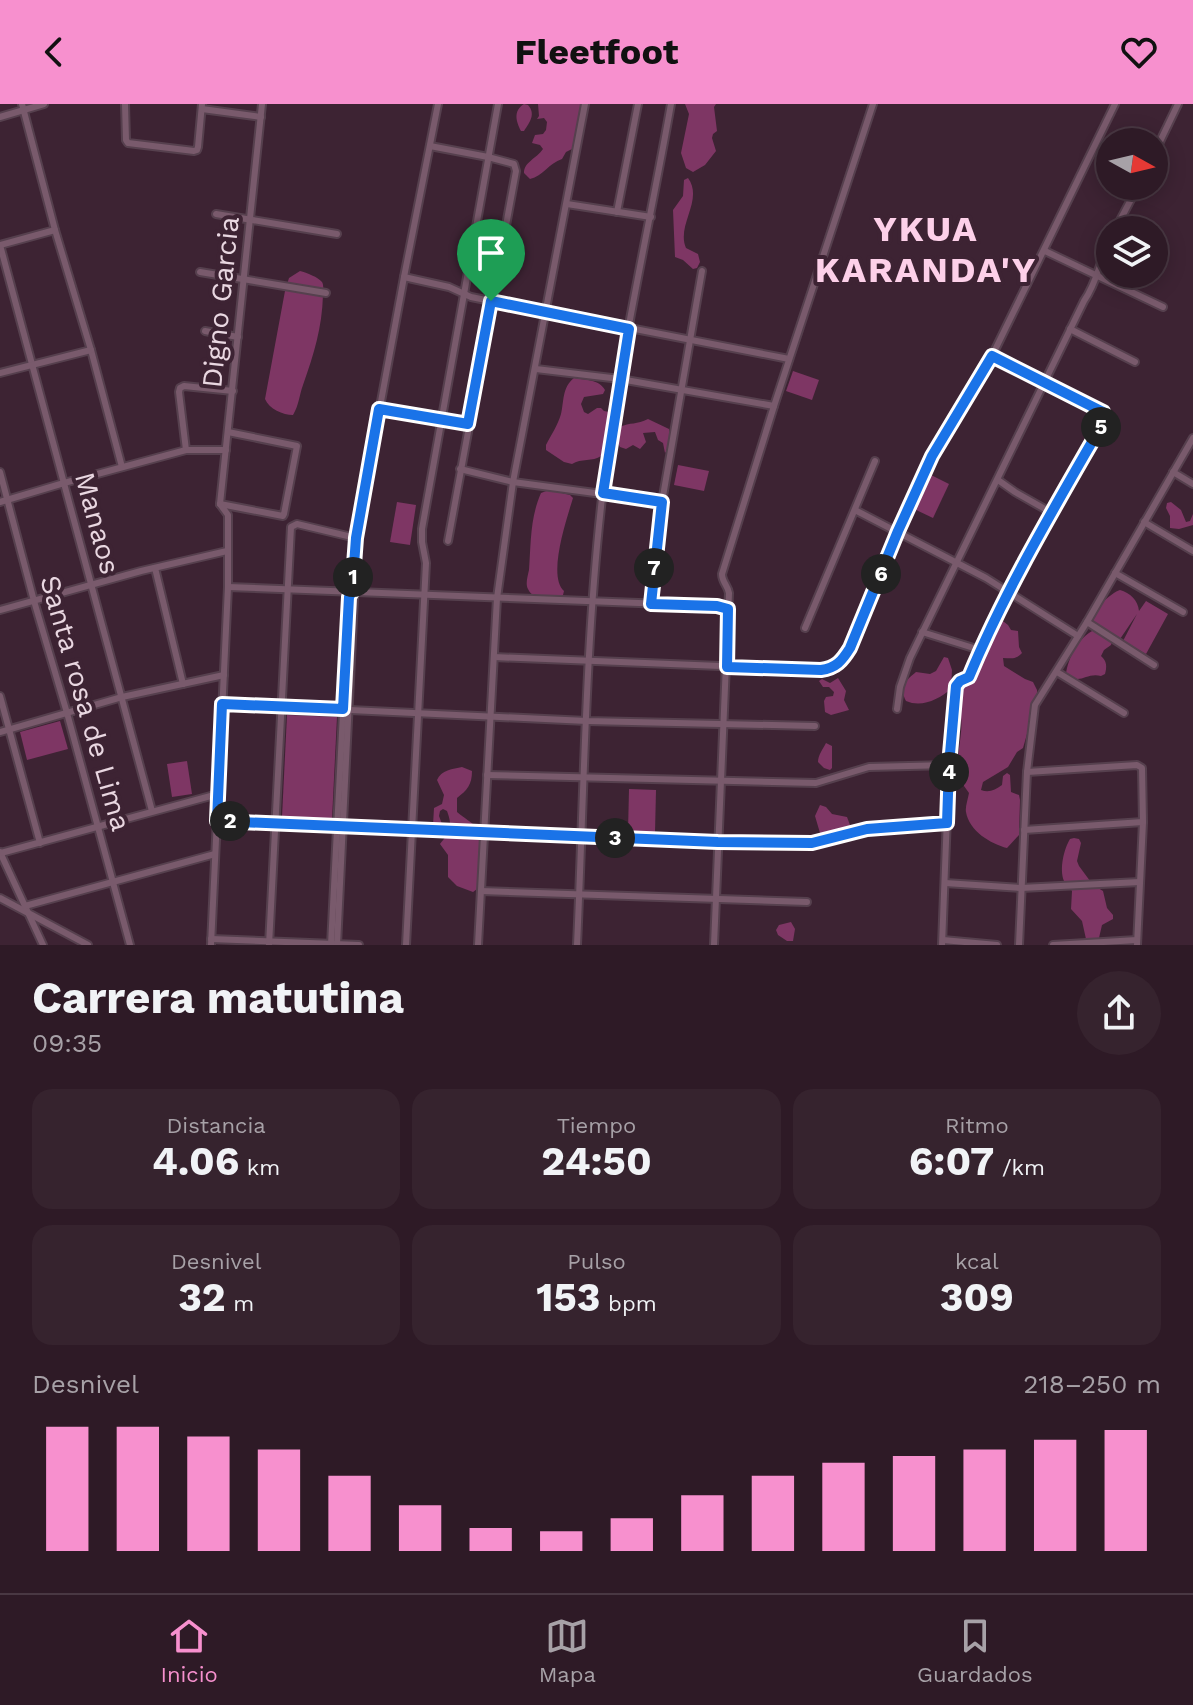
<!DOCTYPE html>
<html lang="es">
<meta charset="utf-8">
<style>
:root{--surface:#2e1a26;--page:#36232e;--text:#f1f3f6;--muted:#a7a1a7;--line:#493843;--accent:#f790ce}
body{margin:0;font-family:"Work Sans",sans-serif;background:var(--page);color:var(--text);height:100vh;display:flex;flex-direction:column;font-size:30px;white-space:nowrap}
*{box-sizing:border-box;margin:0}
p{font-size:26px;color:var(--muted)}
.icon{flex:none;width:44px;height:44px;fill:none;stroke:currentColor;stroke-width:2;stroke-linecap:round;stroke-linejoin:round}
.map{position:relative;height:841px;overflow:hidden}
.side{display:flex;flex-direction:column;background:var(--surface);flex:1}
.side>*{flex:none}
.needle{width:52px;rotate:98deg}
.tools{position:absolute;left:1096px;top:24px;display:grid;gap:16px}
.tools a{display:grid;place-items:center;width:72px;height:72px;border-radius:50%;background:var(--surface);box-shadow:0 4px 20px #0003,0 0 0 2px var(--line);font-size:40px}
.pin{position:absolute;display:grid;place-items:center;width:68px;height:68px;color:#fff;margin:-82px -34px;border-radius:50% 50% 50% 0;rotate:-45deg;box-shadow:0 0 8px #0007}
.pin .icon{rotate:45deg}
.km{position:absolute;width:40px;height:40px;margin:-20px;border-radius:50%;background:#222;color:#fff;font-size:22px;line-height:40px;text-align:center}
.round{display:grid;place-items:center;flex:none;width:84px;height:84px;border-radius:42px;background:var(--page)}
.overview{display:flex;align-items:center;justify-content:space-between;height:136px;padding:0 32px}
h1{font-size:44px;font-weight:700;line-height:60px}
.figures{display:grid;grid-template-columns:repeat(3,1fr);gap:12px;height:136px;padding:8px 32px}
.figures div{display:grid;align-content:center;border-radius:20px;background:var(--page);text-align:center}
.figures b{font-size:40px;font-weight:700}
.figures small{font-size:22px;font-weight:400}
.figures p{font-size:22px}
.chart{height:224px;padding:16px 32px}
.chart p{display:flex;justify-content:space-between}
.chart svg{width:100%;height:144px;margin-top:8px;stroke:var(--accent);stroke-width:6}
header{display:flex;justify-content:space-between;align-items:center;height:104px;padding:0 32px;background:var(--accent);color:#111;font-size:36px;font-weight:700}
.tabs{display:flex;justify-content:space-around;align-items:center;height:112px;border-top:2px solid var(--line);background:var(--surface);font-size:22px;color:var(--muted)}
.tabs a{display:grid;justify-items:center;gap:4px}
.tabs .current{color:var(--accent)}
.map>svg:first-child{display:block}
</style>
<header><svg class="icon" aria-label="back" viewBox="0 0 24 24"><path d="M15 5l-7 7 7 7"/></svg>Fleetfoot<svg class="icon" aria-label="heart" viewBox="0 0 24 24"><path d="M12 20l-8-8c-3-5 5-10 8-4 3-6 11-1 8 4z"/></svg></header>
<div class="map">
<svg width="1193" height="841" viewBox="0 0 1193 841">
<rect width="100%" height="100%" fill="#3d2333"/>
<!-- green -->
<g fill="#7e3664">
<path d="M524,0L528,1C536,10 530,18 524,27H521C516,17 513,7 524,0Z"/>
<path d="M538,0H581L574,44L566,48L562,55C549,59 543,72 530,75L524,69C524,58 536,55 543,45L540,41L532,39L535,31L543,30L546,26L547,18L544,14L537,15L539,12Z"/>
<path d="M685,0H716L714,3L717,27L713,30L712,34L716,47L705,61L693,68L686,64L681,49L689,10Z"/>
<path d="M688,74C704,96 676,121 686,144L698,150L700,158L697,164L693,165L683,156L675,153L673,106L683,92L684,76Z"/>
<path d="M300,167C307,169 318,173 322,178C324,181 323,187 323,191C322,224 314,250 303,281C299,292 299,301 293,311C283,311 269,305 265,295L285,187L289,174Z"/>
<path d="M793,267L819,276L812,296L786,287Z"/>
<path d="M574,274C585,276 599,275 605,286L603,290L584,293L581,300L584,308L588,310L597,304H601L604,307L609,308L611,312L601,352C593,358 581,354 572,360L564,358L546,346V341C551,331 558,321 561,310C564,298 562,283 574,274Z"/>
<path d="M648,315L669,325C671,332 671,343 665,349L663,339L658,336L655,328L643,329L646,338L640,345L633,341L626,345L620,343L616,335L620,323C630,318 637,321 648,315Z"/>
<path d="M678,361L709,367L704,387L674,381Z"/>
<path d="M929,370L949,380L933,414L912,404Z"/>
<path d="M549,386L570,391L573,394C567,414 547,472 564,487L563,491C552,495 534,498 528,485C525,480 528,471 529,466C531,439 530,414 541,389Z"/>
<path d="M397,398L416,401L410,441L390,438Z"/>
<path d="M1171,398L1181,406L1186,418L1190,417L1193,410V421L1179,425L1170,424V412L1166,404L1167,399Z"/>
<path d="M1120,486C1130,489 1138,496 1139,507L1146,497L1168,510L1146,550L1123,537L1137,510L1120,535L1105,529L1112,537L1111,541L1104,546L1101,552C1107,557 1107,563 1105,570L1101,572C1086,568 1080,582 1066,570C1068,554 1079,533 1094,526C1093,523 1092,521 1092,519C1091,508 1110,489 1120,486Z"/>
<path d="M999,514L1008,521L1011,526L1018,527L1019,543L1022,549C1016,556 1011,554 1003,554L1004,562L1025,575L1033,578L1037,586V594L1032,600L1029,623L1023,644L1017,648L1008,663L983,678L981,686C989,689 995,686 1002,681L1003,672L1007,669L1010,671L1011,688L1019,691L1020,696L1019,731L1007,744C991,740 969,727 966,708C965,703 968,695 969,689L964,682L963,673L957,667C957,651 963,627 961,614C958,592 952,591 966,570L965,565L977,557Z"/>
<path d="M944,553L948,554L952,566L951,585C939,595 922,604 906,597C899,583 905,577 916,568L930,570L936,567Z"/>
<path d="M838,574L846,587L844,596L849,606L831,611L825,608L824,597L826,593L833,592L834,588L829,583H823L819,577L822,575L830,579Z"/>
<path d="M287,611L337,613L332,715L282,713Z"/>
<path d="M60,617L68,645L27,656L20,628Z"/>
<path d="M826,639L832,642V664L830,666L824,664L818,658C818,651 823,645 826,639Z"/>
<path d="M187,657L192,690L172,693L167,660Z"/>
<path d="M462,663L472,667C472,681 467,686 457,694V708C463,713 473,719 478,725C487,736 479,771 477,785L473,788L457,782L448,773V751L440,740C450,728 453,723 447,707L443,705L440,707L439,712L442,720L440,724L433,721L434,704L442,700L444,691L437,676C441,666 453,665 462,663Z"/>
<path d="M629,685L656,686L655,729L628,728Z"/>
<path d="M820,701L826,703L832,710L847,713L850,721L847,730L840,733L820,729L815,712Z"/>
<path d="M1074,734L1079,735L1081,739L1077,757L1079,762L1093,781L1103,787L1107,804L1113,811V815L1102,821L1099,834L1095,836L1086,835L1082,817L1071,805L1072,787C1070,784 1066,781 1064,777C1059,765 1064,745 1070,735Z"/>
<path d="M791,818L795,825L793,837H787L778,831L776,826L779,821Z"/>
</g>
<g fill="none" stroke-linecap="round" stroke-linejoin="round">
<defs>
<g id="minor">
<path d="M22,0L55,126L91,246L122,363"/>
<path d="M125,0L126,36L128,39L194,47L197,46L198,43L202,0"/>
<path d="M202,5L261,13"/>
<path d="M0,13L44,0"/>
<path d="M430,42L488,53L514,60L516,67L448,437"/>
<path d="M1154,50L1178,0"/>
<path d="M567,100L651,113"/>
<path d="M617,108L638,0"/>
<path d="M216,110L337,130"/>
<path d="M1115,126L1138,82"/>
<path d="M0,141L152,707"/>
<path d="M0,141L55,126"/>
<path d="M1045,147L1163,203"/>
<path d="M200,168L326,189"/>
<path d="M404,173L449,183L471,193L491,197L789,255"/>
<path d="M1070,225L1135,258"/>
<path d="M205,227L238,233"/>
<path d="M536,265L620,275L774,302"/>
<path d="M0,269L91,246"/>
<path d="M379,305L468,320"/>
<path d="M186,346L179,288L180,284L184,282L233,287"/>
<path d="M460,365L513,378L662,398"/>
<path d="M0,368L34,497L67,609L130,841"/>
<path d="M1173,368L1193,380"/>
<path d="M998,376L1015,388L1052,409"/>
<path d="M0,398L64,379L186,346H226"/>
<path d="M220,400L262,0"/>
<path d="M220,400L283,412L284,410L297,342L228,328"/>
<path d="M855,406L986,474L1078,532"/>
<path d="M1144,418L1193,447"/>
<path d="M155,464L183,580"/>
<path d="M1115,469L1183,508"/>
<path d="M228,483L717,502L728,505"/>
<path d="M651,500L662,398L702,167"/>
<path d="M0,506L141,467L227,447"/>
<path d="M1087,518L1154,561"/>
<path d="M805,524L875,357"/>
<path d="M922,528L980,546"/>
<path d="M494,553L821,566C836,564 842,557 850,544L898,427L932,352L992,252L1115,0"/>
<path d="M1057,568L1124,609"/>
<path d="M0,592L40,739"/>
<path d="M222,600L587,617L815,622"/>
<path d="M897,605L900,583L910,554L1084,197C1097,179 1100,156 1110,136"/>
<path d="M0,628L122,593L224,571"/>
<path d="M1027,668L1137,661L1142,664L1143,718L1137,841"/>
<path d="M487,671L816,679L869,663L949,661"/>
<path d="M217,717L718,738L812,739L867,725L947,719"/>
<path d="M1024,726L1143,718"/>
<path d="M0,748L43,841"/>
<path d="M1,749L218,690"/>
<path d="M945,779L1021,784L1140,778"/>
<path d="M481,787L807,798"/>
<path d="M0,794L88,841"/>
<path d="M25,802L215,750"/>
<path d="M211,835L359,841"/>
<path d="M943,836L997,841"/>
<path d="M211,841L228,483V411L220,400"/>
<path d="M269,841L291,423L297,420L356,434"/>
<path d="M331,841L349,493L352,488"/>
<path d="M337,841L354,494L352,488L356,434L361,406L404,173L438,0"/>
<path d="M406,841L426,459L422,438V425L498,0"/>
<path d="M478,841L497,494L513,378L585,0"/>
<path d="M577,841C584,692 585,542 602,394C617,263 648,130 671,0"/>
<path d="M714,841L729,489C728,482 722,478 722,470L774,302L873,0"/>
<path d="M942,841L949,661L956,582L960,577L969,573C1006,484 1056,401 1104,317L1103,308L1099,306L992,252"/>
<path d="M1019,841L1027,668L1035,601L1087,518L1193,334"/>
<path d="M1053,841L1137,836"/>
</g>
</defs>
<!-- minor casing -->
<use href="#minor" stroke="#56404e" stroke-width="10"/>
<!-- minor -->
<use href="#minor" stroke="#795a6c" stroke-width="6"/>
</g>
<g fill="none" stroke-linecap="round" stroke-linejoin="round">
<defs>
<path id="route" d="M491,197L629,225L603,389L662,398L651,500L717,502L728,505L727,563L821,566C836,564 842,557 850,544L898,427L932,352L992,252L1103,308L1104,317C1056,401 1006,484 969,573L960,577L956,582L949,661L947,719L867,725L812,739L718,738L217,717L222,600L343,605L349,493L352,488L356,434L379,305L468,320Z"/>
</defs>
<!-- route casing -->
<use href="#route" stroke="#fff" stroke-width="16"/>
<!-- route -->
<use href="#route" stroke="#1a73e8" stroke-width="10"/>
</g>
<g text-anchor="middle" stroke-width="8" stroke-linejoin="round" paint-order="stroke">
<!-- street labels -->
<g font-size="28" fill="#e9d7e1" stroke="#3d2333">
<text transform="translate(220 198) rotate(-84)" y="10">Digno Garcia</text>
<text transform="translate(98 419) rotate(75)" y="10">Manaos</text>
<text transform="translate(86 599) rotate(74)" y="10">Santa rosa de Lima</text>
</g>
<!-- district labels -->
<g font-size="36" font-weight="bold" letter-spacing="2" fill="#fdd0e9" stroke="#3d2333">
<text x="926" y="137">YKUA<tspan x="926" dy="41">KARANDA'Y</tspan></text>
</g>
</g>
</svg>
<div class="tools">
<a><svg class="needle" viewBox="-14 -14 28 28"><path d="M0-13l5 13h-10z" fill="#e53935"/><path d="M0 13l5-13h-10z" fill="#a7a1a7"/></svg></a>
<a><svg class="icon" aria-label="layers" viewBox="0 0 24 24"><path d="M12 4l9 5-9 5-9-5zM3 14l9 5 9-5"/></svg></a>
</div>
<div class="pin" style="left:491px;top:197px;background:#1e9e55"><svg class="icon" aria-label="arrive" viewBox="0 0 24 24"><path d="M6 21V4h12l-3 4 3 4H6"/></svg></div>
<b class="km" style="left:353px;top:473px">1</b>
<b class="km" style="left:230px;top:717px">2</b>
<b class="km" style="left:615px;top:734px">3</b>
<b class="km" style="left:949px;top:668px">4</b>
<b class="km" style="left:1101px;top:323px">5</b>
<b class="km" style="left:881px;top:470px">6</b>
<b class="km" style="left:654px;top:464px">7</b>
</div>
<section class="side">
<div class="overview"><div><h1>Carrera matutina</h1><p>09:35</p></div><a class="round"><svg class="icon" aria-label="share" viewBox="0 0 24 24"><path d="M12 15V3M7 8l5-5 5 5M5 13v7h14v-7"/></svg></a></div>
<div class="figures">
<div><p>Distancia</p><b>4.06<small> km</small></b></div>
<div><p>Tiempo</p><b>24:50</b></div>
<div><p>Ritmo</p><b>6:07<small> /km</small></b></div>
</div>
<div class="figures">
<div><p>Desnivel</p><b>32<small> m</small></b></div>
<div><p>Pulso</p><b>153<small> bpm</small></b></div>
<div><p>kcal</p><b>309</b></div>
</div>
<div class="chart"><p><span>Desnivel</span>218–250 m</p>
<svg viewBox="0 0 160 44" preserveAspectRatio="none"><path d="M5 44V6M15 44V6M25 44V9M35 44V13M45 44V21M55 44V30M65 44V37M75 44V38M85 44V34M95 44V27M105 44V21M115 44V17M125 44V15M135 44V13M145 44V10M155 44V7"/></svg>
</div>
</section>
<nav class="tabs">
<a class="current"><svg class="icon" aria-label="home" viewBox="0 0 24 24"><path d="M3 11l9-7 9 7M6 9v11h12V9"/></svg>Inicio</a>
<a><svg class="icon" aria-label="map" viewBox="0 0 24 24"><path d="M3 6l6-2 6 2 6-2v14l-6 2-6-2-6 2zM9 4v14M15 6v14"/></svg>Mapa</a>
<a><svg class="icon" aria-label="saved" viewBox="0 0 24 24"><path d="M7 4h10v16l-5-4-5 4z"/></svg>Guardados</a>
</nav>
